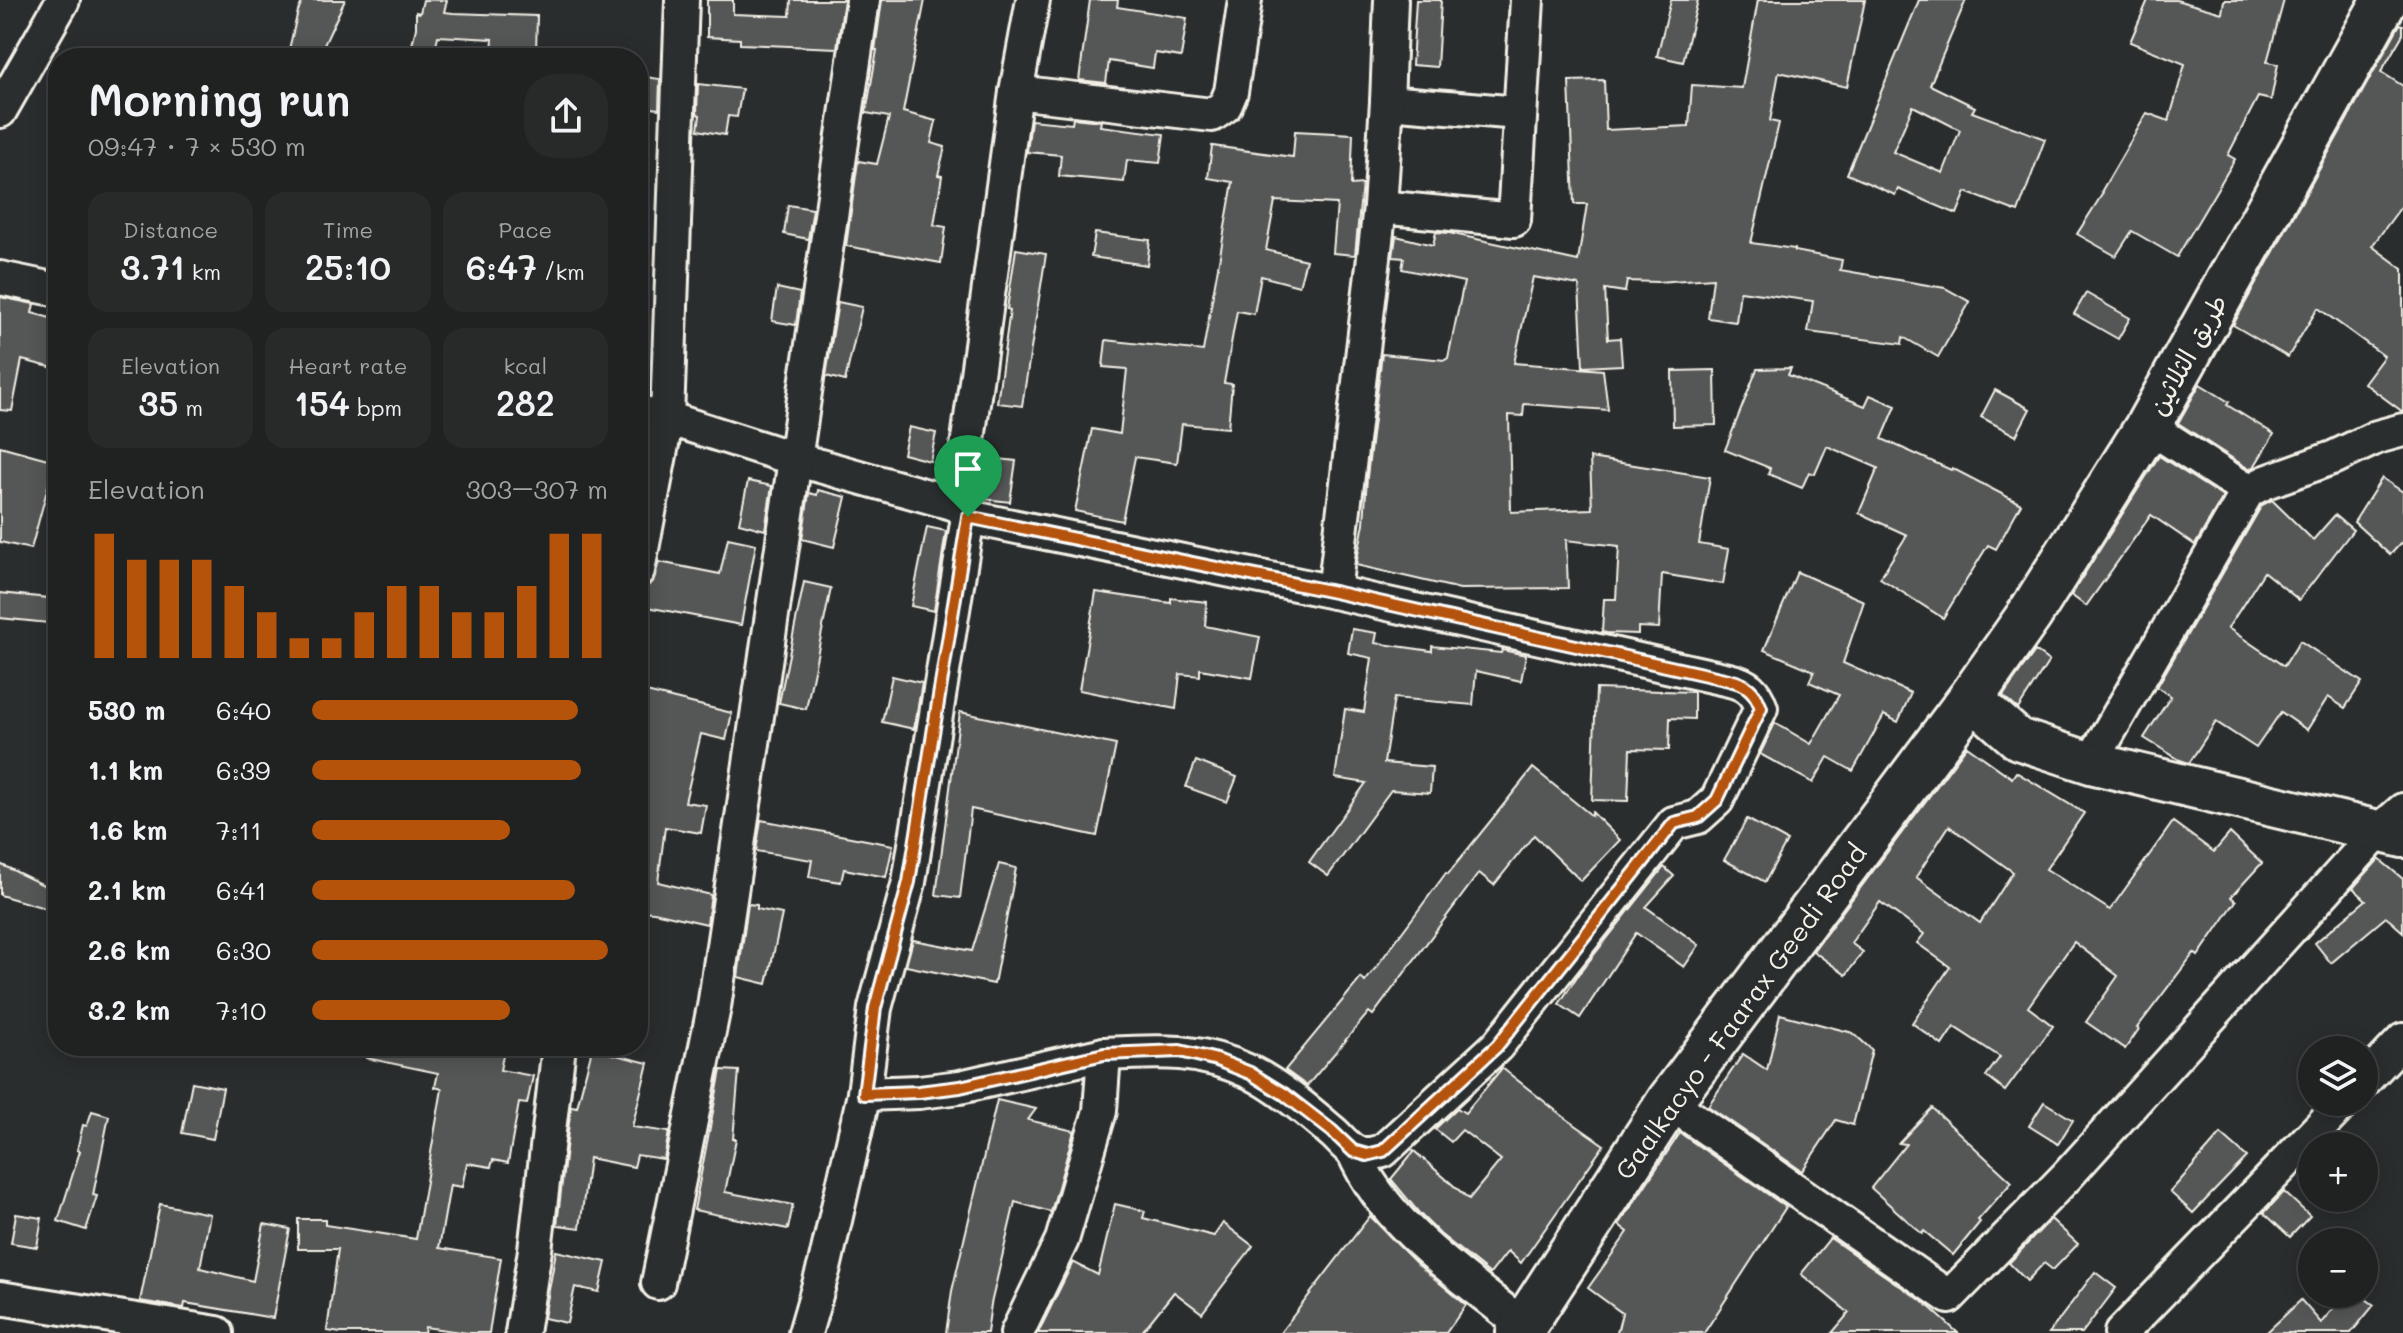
<!DOCTYPE html>
<meta charset="utf-8">
<style>
:root{--surface:#202222;--page:#282a2a;--text:#f1f3f6;--muted:#a2a4a5;--line:#3d3f40;--accent:#b45309}
body{margin:0;font-family:Mali,"Playpen Sans Arabic",sans-serif;background:var(--page);color:var(--text);height:100vh;display:flex;flex-direction:column;font-size:30px;white-space:nowrap}
*{box-sizing:border-box;margin:0}
p{font-size:26px;color:var(--muted)}
.icon{flex:none;width:44px;height:44px;fill:none;stroke:currentColor;stroke-width:2;stroke-linecap:round;stroke-linejoin:round}
.map{position:relative;flex:1;overflow:hidden}
.side{position:absolute;left:48px;top:48px;width:600px;height:1008px;display:flex;flex-direction:column;background:var(--surface);border-radius:32px;box-shadow:0 4px 20px #0003,0 0 0 2px var(--line)}
.side>*{flex:none}
.tools{position:absolute;left:2298px;top:1036px;display:grid;gap:16px}
.tools a{display:grid;place-items:center;width:80px;height:80px;border-radius:50%;background:var(--surface);box-shadow:0 4px 20px #0003,0 0 0 2px var(--line);font-size:40px}
.pin{position:absolute;display:grid;place-items:center;width:68px;height:68px;color:#fff;margin:-82px -34px;border-radius:50% 50% 50% 0;rotate:-45deg;box-shadow:0 0 8px #0007}
.pin .icon{rotate:45deg}
.round{display:grid;place-items:center;flex:none;width:84px;height:84px;border-radius:32px;background:var(--page)}
.summary{display:flex;align-items:center;justify-content:space-between;height:136px;padding:0 40px}
h1{font-size:44px;font-weight:600;line-height:60px}
.metrics{display:grid;grid-template-columns:repeat(3,1fr);gap:12px;height:136px;padding:8px 40px}
.metrics div{display:grid;align-content:center;border-radius:20px;background:var(--page);text-align:center}
.metrics b{font-size:34px;font-weight:600}
.metrics small{font-size:22px;font-weight:400}
.metrics p{font-size:22px}
.chart{height:224px;padding:16px 40px}
.chart p{display:flex;justify-content:space-between}
.chart svg{width:100%;height:144px;margin-top:8px;stroke:var(--accent);stroke-width:6}
ul{padding:0 40px;list-style:none;font-size:26px}
li{display:grid;grid-template-columns:128px 96px 1fr;align-items:center;height:60px}
li i{height:20px;border-radius:10px;background:var(--accent)}
.map>svg:first-child{display:block}
</style>
<div class="map">
<svg width="2403" height="1333" viewBox="0 0 2403 1333">
<rect width="100%" height="100%" fill="#2a2d2e"/>
<filter id="ink" filterUnits="userSpaceOnUse"><feTurbulence type="fractalNoise" baseFrequency=".0125" numOctaves="2"/><feDisplacementMap in="SourceGraphic" scale="16" xChannelSelector="R" yChannelSelector="G"/><feConvolveMatrix kernelMatrix="1 2 1 2 8 2 1 2 1" color-interpolation-filters="sRGB"/></filter>
<g filter="url(#ink)">
<!-- building -->
<g fill="#555756" stroke="#f4f1e8" stroke-width="2" fill-rule="evenodd">
<path d="M303,0H345L318,58H287L298,11Z"/>
<path d="M423,0H447L444,12L453,13L537,16L536,52L492,51L493,39L438,36L433,58H409L416,28V12L420,13Z"/>
<path d="M707,0H733V14L790,16L791,0H844L837,48L740,44V39L707,37Z"/>
<path d="M882,0H925L903,112L936,121L931,143L945,147L938,175L942,176L934,225L946,227L941,263L846,246L858,161L877,164L889,117L866,113L877,50H875Z"/>
<path d="M1090,0H1118L1117,7L1187,18L1181,57L1155,53L1153,68L1109,61L1106,83L1079,80Z"/>
<path d="M1416,0H1441L1437,67L1412,65Z"/>
<path d="M1671,0H1698L1683,62L1657,56Z"/>
<path d="M1758,0H1865L1847,87L1779,72L1770,121L1779,123L1751,243L1795,249V251L1842,260L1840,270L1945,288L1970,302L1938,357L1903,337L1902,344L1808,332L1813,301L1740,291L1736,322L1708,318L1713,278L1657,282L1627,281L1625,292L1605,289L1608,339L1620,338L1622,365L1583,367L1579,285L1533,277L1514,363L1603,370L1608,410L1524,404L1523,416L1509,415L1511,512L1592,509L1590,458L1710,477L1699,544L1729,549L1723,584L1662,574L1659,628L1638,627V634L1607,633L1602,632L1604,599H1616L1619,546L1566,540L1568,588L1460,589L1356,565L1364,523L1367,477L1382,354L1445,360L1448,358L1464,282L1402,269L1404,258L1393,257L1396,236L1433,245L1436,232L1449,233L1578,261L1587,204H1574L1569,81L1604,80L1606,130L1689,126L1692,85L1742,88Z"/>
<path d="M1919,0H1966L1930,85L1975,107L1972,112L2045,139L2018,212L1966,192L1957,214L1898,189L1895,195L1847,174ZM1913,106L1960,130L1943,173L1893,152Z"/>
<path d="M2148,0H2176L2222,13L2224,0H2284L2267,62L2278,64L2271,100L2258,97L2228,155L2235,159L2177,257L2132,231L2116,256L2077,234L2103,193L2101,192L2147,113L2169,121L2185,64L2130,42Z"/>
<path d="M2400,24L2403,25V34L2381,72L2403,86V204L2372,246L2403,269V412L2364,383L2384,356L2318,308L2288,357L2233,325Z"/>
<path d="M638,76L660,79L659,109L638,106Z"/>
<path d="M698,84L742,89L737,117L728,116L725,135L698,130L700,115L697,114Z"/>
<path d="M1073,118L1101,121L1100,126L1164,134L1160,163L1127,160L1124,182L1059,176L1061,155L1027,152L1031,120L1072,124Z"/>
<path d="M1295,131L1353,134L1351,185L1362,184L1355,255L1333,253L1337,204L1275,201L1266,250L1306,260L1299,286L1261,276L1254,314L1237,311L1224,383L1232,384L1228,428L1182,424L1177,463L1135,457L1122,521L1075,511L1092,429L1120,434L1127,369L1103,367L1106,340L1203,351L1233,182L1208,178L1212,146L1293,157Z"/>
<path d="M788,205L813,209L808,239L784,234Z"/>
<path d="M1095,233L1150,240L1147,265L1091,257Z"/>
<path d="M1016,249L1046,254L1022,406L997,403L1010,310L1007,309Z"/>
<path d="M777,288L800,293L796,325L772,321Z"/>
<path d="M2086,293L2130,318L2118,339L2074,314Z"/>
<path d="M0,297L34,304L32,313L58,320V369L22,360L12,411L0,410Z"/>
<path d="M838,302L862,307L845,381L826,376Z"/>
<path d="M1791,368L1788,375L1865,406L1870,395L1896,406L1882,439L1951,470L1952,468L2021,504L1996,549L1988,545L1943,618L1880,578L1907,535L1859,513L1878,468L1827,446L1815,474L1809,472L1802,488L1768,474L1770,468L1725,450L1757,369Z"/>
<path d="M1715,370L1716,425L1673,426L1672,371Z"/>
<path d="M2200,384L2229,402L2227,405L2274,434L2254,467L2249,469L2178,423Z"/>
<path d="M1995,390L2030,409L2016,436L1981,417Z"/>
<path d="M909,427L936,433L930,461L903,454Z"/>
<path d="M0,446L55,461L31,549L0,542Z"/>
<path d="M2159,456L2223,497L2195,545L2151,515L2086,606L2071,595Z"/>
<path d="M989,458L1016,461L1010,502L985,499Z"/>
<path d="M2382,478L2403,492V541L2390,555L2354,522Z"/>
<path d="M748,481L772,486L765,530L739,523Z"/>
<path d="M818,490L846,497L834,547L802,539L809,493L817,495Z"/>
<path d="M2272,500L2313,540L2335,515L2353,530L2299,600L2264,572L2228,628L2284,666L2300,641L2362,682L2345,708L2328,697L2307,730L2281,712L2256,748L2216,722L2189,763L2180,760L2144,738L2171,696L2157,687L2262,505Z"/>
<path d="M927,527L946,531L934,611L911,606Z"/>
<path d="M728,538L756,544L741,625L642,606L646,587L653,582L659,562L720,574Z"/>
<path d="M1797,572L1864,601L1843,663L1911,693L1898,722L1884,715L1853,771L1828,757L1813,783L1760,754L1775,723L1811,744L1839,695L1809,682L1814,671L1764,650Z"/>
<path d="M804,582L831,588L806,709L779,703Z"/>
<path d="M1096,592L1171,603V598L1207,602L1205,626L1260,637L1252,678L1200,669V676L1180,674L1176,709L1079,690Z"/>
<path d="M0,593L58,599V624L0,618Z"/>
<path d="M1352,629L1377,633L1375,643L1432,651V646L1501,653L1502,650L1526,655L1521,681L1476,671L1473,705L1394,698L1384,763L1432,767L1430,793L1391,790L1328,876L1309,862L1366,783L1335,778L1345,709L1364,712L1372,658L1348,653Z"/>
<path d="M2035,651L2049,661L2018,709L2003,696Z"/>
<path d="M892,676L922,683L914,729L882,722Z"/>
<path d="M1596,689L1694,692V719L1670,718L1669,750L1630,749L1628,801L1592,800Z"/>
<path d="M638,690L732,713L726,740L701,734L685,802L706,805L701,833L665,827L658,882L711,895L707,924L654,912L638,911Z"/>
<path d="M960,712L1116,745L1097,836L971,809L960,898L936,895Z"/>
<path d="M1967,746L2012,778L2016,772L2084,813L2046,869L2110,910L2173,822L2214,852L2230,833L2262,863L2231,897L2236,901L2198,956L2194,953L2137,1028L2139,1029L2125,1049L2086,1022L2118,976L2074,942L2028,1007L2053,1026L2005,1091L1986,1076L2000,1057L1954,1027L1942,1045L1912,1023L1950,967L1917,943L1924,934L1880,902L1851,943L1863,952L1846,975L1813,951ZM1949,826L2013,872L1980,923L1916,877Z"/>
<path d="M1196,761L1237,777L1227,802L1186,787Z"/>
<path d="M1533,768L1592,816V812L1620,840L1581,881L1534,835L1494,885L1479,873L1373,1015L1369,1012L1307,1086L1285,1070L1361,978L1365,982L1446,873L1448,874Z"/>
<path d="M1747,819L1787,841L1765,882L1724,860Z"/>
<path d="M761,820L893,845L886,877L844,869L841,882L809,877L812,860L756,851Z"/>
<path d="M2379,859L2403,879V932L2386,917L2331,963L2315,943L2366,900L2353,888Z"/>
<path d="M0,864L58,892V912L0,895Z"/>
<path d="M999,864L1016,868L994,984L906,966L913,940L972,951Z"/>
<path d="M1664,867L1674,876L1646,907L1699,945L1684,967L1636,933L1580,1018L1559,1004L1578,975Z"/>
<path d="M748,904L757,905V909L782,914L767,984L738,977Z"/>
<path d="M1780,1014L1853,1033L1872,1050L1853,1125L1836,1120L1802,1171L1708,1106L1743,1054L1767,1070Z"/>
<path d="M367,1046H505L500,1070L533,1076L527,1104L519,1103L508,1163L493,1160L491,1167L467,1163L462,1187L450,1185L439,1248L501,1258L489,1333H468L425,1327L424,1333H341L327,1331L338,1249H298V1219H325V1225L416,1239L442,1089L435,1087L438,1073L366,1058Z"/>
<path d="M592,1049L648,1063L632,1127L669,1132L664,1159L637,1155L634,1167L589,1158L580,1228L557,1225L571,1106L577,1107Z"/>
<path d="M1502,1068L1564,1117L1604,1145L1521,1263L1508,1251L1490,1274L1440,1234L1419,1213L1391,1179L1414,1151L1469,1199L1501,1160L1462,1130L1451,1142L1435,1129L1457,1108L1465,1113Z"/>
<path d="M721,1070L739,1071L733,1139H736L725,1192L793,1205L788,1229L694,1210Z"/>
<path d="M192,1082L223,1088L213,1139L182,1133Z"/>
<path d="M997,1100L1036,1109L1028,1120L1074,1131L1051,1212L1015,1202L991,1304L987,1333H946L952,1291Z"/>
<path d="M2044,1102L2073,1120L2058,1144L2029,1126Z"/>
<path d="M1932,1108L2012,1182L1978,1220L1980,1222L1953,1255L1924,1231L1922,1234L1871,1188L1906,1144L1899,1143Z"/>
<path d="M92,1111L109,1116L93,1195L97,1196L86,1230L58,1221L80,1151L77,1150L83,1125L87,1126Z"/>
<path d="M1680,1133L1786,1207L1704,1333H1617L1622,1313L1588,1288L1628,1232L1619,1225Z"/>
<path d="M2221,1134L2247,1157L2193,1213L2170,1192Z"/>
<path d="M2284,1192L2310,1216L2290,1237L2264,1213Z"/>
<path d="M160,1204L210,1214L200,1268L253,1281L264,1224L290,1229L273,1318L185,1303L184,1308L140,1301Z"/>
<path d="M1115,1204L1145,1211L1143,1218L1214,1236L1223,1223L1253,1246L1202,1313L1174,1292L1141,1333H1038L1073,1262L1098,1275Z"/>
<path d="M16,1214L42,1218L37,1247L11,1243Z"/>
<path d="M1370,1216L1415,1262L1466,1305L1446,1333H1280Z"/>
<path d="M2051,1219L2078,1244L2053,1270L2044,1263L2027,1281L2009,1263Z"/>
<path d="M1830,1238L1925,1303L1958,1333H1832L1849,1313L1801,1274Z"/>
<path d="M556,1251L606,1262L599,1292L575,1287L567,1323L544,1318Z"/>
<path d="M2095,1272L2116,1288L2082,1333H2049Z"/>
<path d="M2345,1294H2359L2374,1305L2351,1333H2266L2301,1300L2321,1323Z"/>
</g>
<g fill="none" stroke-linecap="round" stroke-linejoin="round">
<defs>
<g id="minor">
<path d="M1391,0L1387,102L1519,113"/>
<path d="M1016,92L1212,115L1225,106L1231,92L1245,0"/>
<path d="M0,111L63,0"/>
<path d="M1380,207L1387,102"/>
<path d="M0,278L58,290"/>
<path d="M638,412L667,418L795,459L959,505L968,517L1334,592L1729,680C1747,684 1755,691 1761,708L1717,800L1698,817L1674,823L1497,1046L1383,1151C1373,1154 1362,1156 1353,1151C1345,1146 1338,1136 1330,1130C1306,1109 1278,1086 1250,1072C1199,1048 1158,1051 1104,1054"/>
<path d="M2148,426L2248,491"/>
<path d="M959,505L1016,92L1033,0"/>
<path d="M638,570L667,418L682,0"/>
<path d="M1334,592L1380,207L1514,220L1527,0"/>
<path d="M2091,763L2248,491L2266,482L2335,457L2377,437L2403,430"/>
<path d="M2364,1081L2403,1040"/>
<path d="M864,1094L919,1092L960,1087L1104,1054L1100,1111L1062,1240L1017,1333"/>
<path d="M1669,1102L1949,1297L2067,1176L2378,832L2403,810"/>
<path d="M1353,1151C1386,1227 1461,1275 1524,1326"/>
<path d="M658,1283L714,1007L863,0"/>
<path d="M0,1298L217,1333"/>
<path d="M522,1333L535,1250L559,1046"/>
<path d="M805,1333L825,1264L864,1094L875,1008L909,882L968,517"/>
<path d="M2121,1333L2344,1102"/>
</g>
<path id="tertiary" d="M1971,698L2018,739L2091,763L2403,837"/>
<path id="secondary" d="M1519,1333L1669,1102L1971,698L2030,614L2148,426L2385,0"/>
</defs>
<!-- minor casing -->
<use href="#minor" stroke="#f4f1e8" stroke-width="38"/>
<!-- tertiary casing -->
<use href="#tertiary" stroke="#f4f1e8" stroke-width="46"/>
<!-- secondary casing -->
<use href="#secondary" stroke="#f4f1e8" stroke-width="50"/>
<!-- minor -->
<use href="#minor" stroke="#2a2d2e" stroke-width="32"/>
<!-- tertiary -->
<use href="#tertiary" stroke="#2a2d2e" stroke-width="40"/>
<!-- secondary -->
<use href="#secondary" stroke="#2a2d2e" stroke-width="44"/>
</g>
</g>
<g fill="none" stroke-linecap="round" stroke-linejoin="round" filter="url(#ink)">
<defs>
<path id="route" d="M968,517L1334,592L1729,680C1747,684 1755,691 1761,708L1717,800L1698,817L1674,823L1497,1046L1383,1151L1367,1155L1353,1151L1332,1131L1284,1094L1250,1073L1217,1060L1180,1051L1104,1054L960,1087L919,1092L864,1094L875,1008L909,882Z"/>
</defs>
<!-- route casing -->
<use href="#route" stroke="#fff" stroke-width="16"/>
<!-- route -->
<use href="#route" stroke="#b45309" stroke-width="10"/>
</g>
<g text-anchor="middle" stroke-width="8" stroke-linejoin="round" paint-order="stroke">
<!-- street labels -->
<g font-size="26" fill="#f4f1e8" stroke="#2a2d2e">
<text transform="translate(2188 355) rotate(-61)" y="9">طريق الثلاثين</text>
<text transform="translate(1741 1012) rotate(-54)" y="9">Gaalkacyo - Faarax Geedi Road</text>
</g>
</g>
</svg>
<div class="tools">
<a><svg class="icon" aria-label="layers" viewBox="0 0 24 24"><path d="M12 4l9 5-9 5-9-5zM3 14l9 5 9-5"/></svg></a>
<a>+</a>
<a>−</a>
</div>
<div class="pin" style="left:968px;top:517px;background:#1e9e55"><svg class="icon" aria-label="arrive" viewBox="0 0 24 24"><path d="M6 21V4h12l-3 4 3 4H6"/></svg></div>
<section class="side">
<div class="summary"><div><h1>Morning run</h1><p>09:47 · 7 × 530 m</p></div><a class="round"><svg class="icon" aria-label="share" viewBox="0 0 24 24"><path d="M12 15V3M7 8l5-5 5 5M5 13v7h14v-7"/></svg></a></div>
<div class="metrics">
<div><p>Distance</p><b>3.71<small> km</small></b></div>
<div><p>Time</p><b>25:10</b></div>
<div><p>Pace</p><b>6:47<small> /km</small></b></div>
</div>
<div class="metrics">
<div><p>Elevation</p><b>35<small> m</small></b></div>
<div><p>Heart rate</p><b>154<small> bpm</small></b></div>
<div><p>kcal</p><b>282</b></div>
</div>
<div class="chart"><p><span>Elevation</span>303–307 m</p>
<svg viewBox="0 0 160 44" preserveAspectRatio="none"><path d="M5 44V6M15 44V14M25 44V14M35 44V14M45 44V22M55 44V30M65 44V38M75 44V38M85 44V30M95 44V22M105 44V22M115 44V30M125 44V30M135 44V22M145 44V6M155 44V6"/></svg>
</div>
<ul>
<li><b>530 m</b>6:40<i style="width:90%"></i></li>
<li><b>1.1 km</b>6:39<i style="width:91%"></i></li>
<li><b>1.6 km</b>7:11<i style="width:67%"></i></li>
<li><b>2.1 km</b>6:41<i style="width:89%"></i></li>
<li><b>2.6 km</b>6:30<i style="width:100%"></i></li>
<li><b>3.2 km</b>7:10<i style="width:67%"></i></li>
</ul>
</section>
</div>
